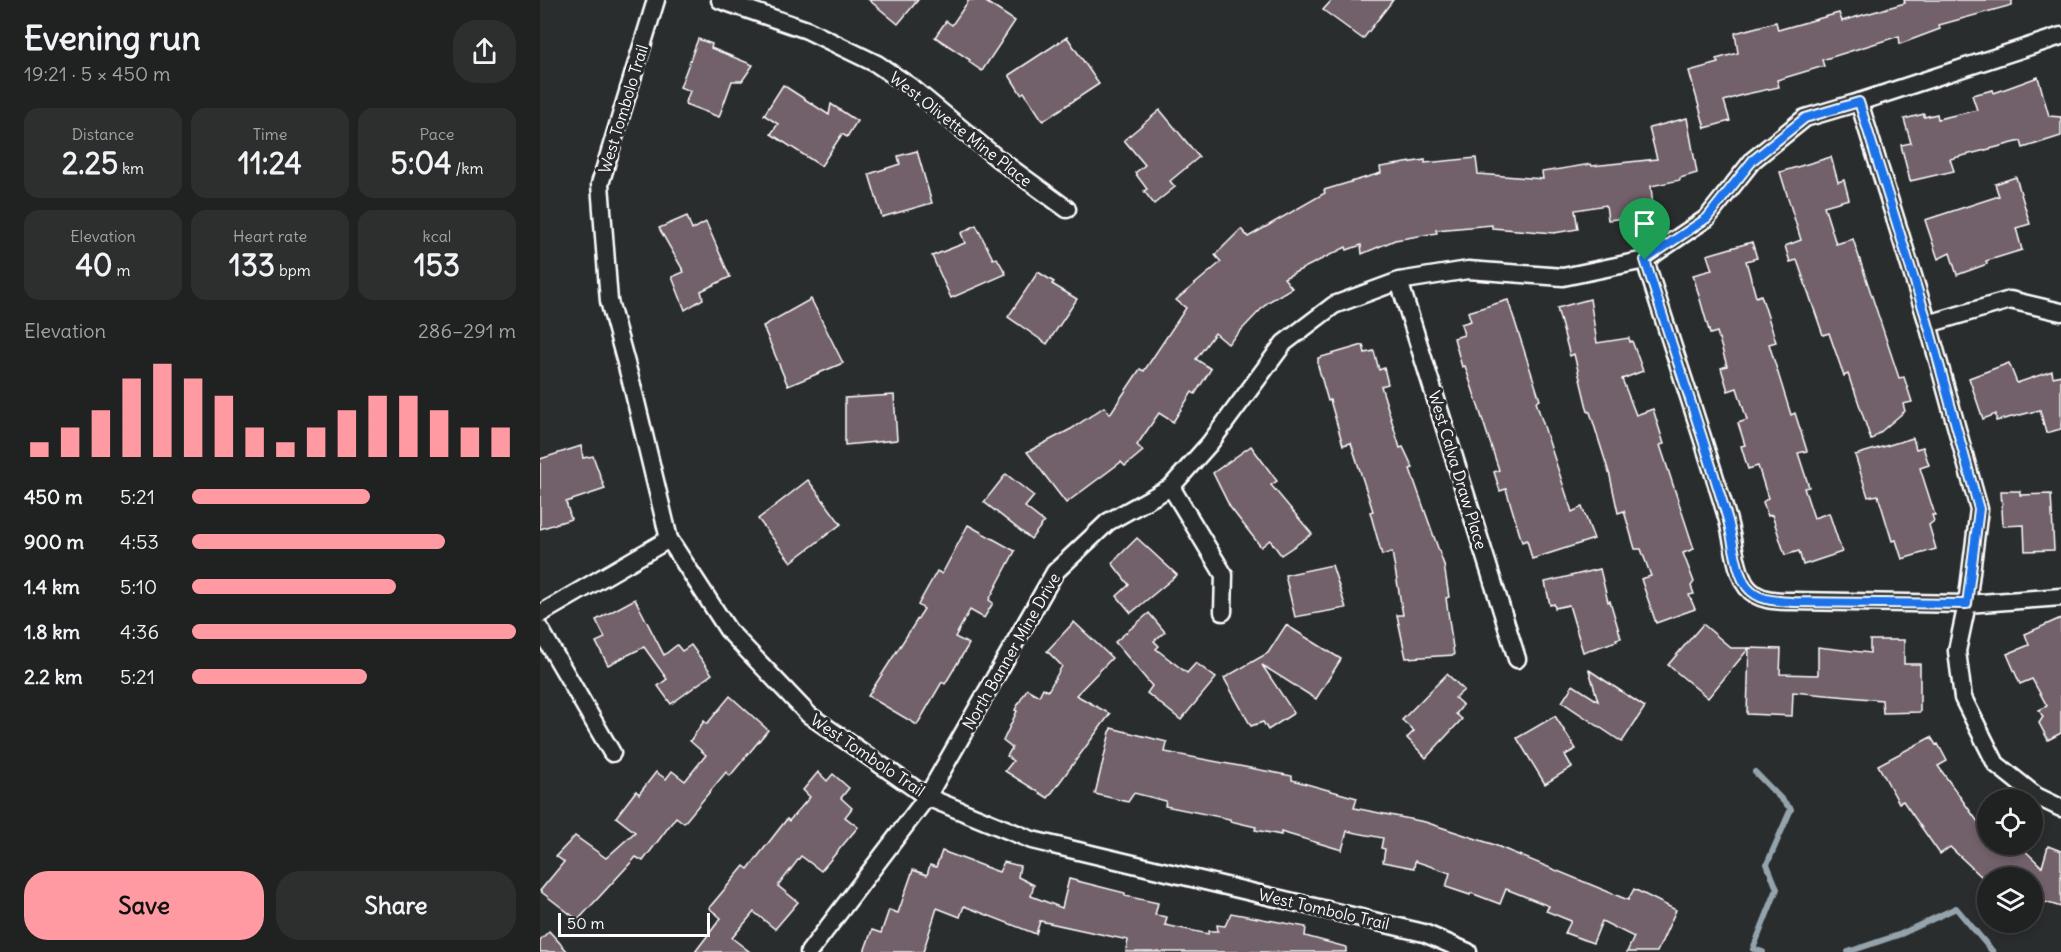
<!DOCTYPE html>
<meta charset="utf-8">
<style>
:root{--surface:#202222;--page:#2d2f2f;--text:#f1f3f6;--muted:#a2a4a5;--line:#3d3f40;--accent:#ff9aa2}
body{margin:0;font-family:Delius,sans-serif;background:var(--page);color:var(--text);height:100vh;display:flex;flex-direction:column;font-size:22px;white-space:nowrap}
*{box-sizing:border-box;margin:0}
p{font-size:20px;color:var(--muted)}
.icon{flex:none;width:33px;height:33px;fill:none;stroke:currentColor;stroke-width:2;stroke-linecap:round;stroke-linejoin:round}
.map{position:relative;flex:1;overflow:hidden}
.details{display:flex;flex-direction:column;background:var(--surface);width:540px}
.details>*{flex:none}
.buttons{position:absolute;left:1437px;top:789px;display:grid;gap:12px}
.buttons a{display:grid;place-items:center;width:66px;height:66px;border-radius:50%;background:var(--surface);box-shadow:0 3px 9px #0003,0 0 0 2px var(--line);font-size:30px}
.scale{position:absolute;left:18px;bottom:15px;width:152px;box-sizing:border-box;padding-left:6px;border:3px solid #fff;border-top:0;font-size:16px;line-height:21px;white-space:nowrap;color:#fff;-webkit-text-stroke:4px #2a2d2e;paint-order:stroke}
.pin{position:absolute;display:grid;place-items:center;width:51px;height:51px;color:#fff;margin:-62px -26px;border-radius:50% 50% 50% 0;rotate:-45deg;box-shadow:0 0 6px #0007}
.pin .icon{rotate:45deg}
.round{display:grid;place-items:center;flex:none;width:63px;height:63px;border-radius:24px;background:var(--page)}
.headline{display:flex;align-items:center;justify-content:space-between;height:102px;padding:0 24px}
h1{font-size:33px;font-weight:800;line-height:45px}
.metrics{display:grid;grid-template-columns:repeat(3,1fr);gap:9px;height:102px;padding:6px 24px}
.metrics div{display:grid;align-content:center;border-radius:15px;background:var(--page);text-align:center}
.metrics b{font-size:30px;font-weight:800}
.metrics small{font-size:16px;font-weight:400}
.metrics p{font-size:16px}
.chart{height:168px;padding:12px 24px}
.chart p{display:flex;justify-content:space-between}
.chart svg{width:100%;height:108px;margin-top:6px;stroke:var(--accent);stroke-width:6}
.cta{display:flex;gap:12px;margin-top:auto;padding:12px 24px}
.cta a{flex:1;height:69px;border-radius:24px;background:var(--accent);color:#111;font-size:24px;font-weight:800;line-height:69px;text-align:center}
.cta a+a{background:var(--page);color:var(--text)}
ul{padding:0 24px;list-style:none;font-size:20px}
li{display:grid;grid-template-columns:96px 72px 1fr;align-items:center;height:45px}
li i{height:15px;border-radius:8px;background:var(--accent)}
main{display:flex;flex:1;min-height:0}
.map>svg:first-child{display:block}
</style>
<main>
<section class="details">
<div class="headline"><div><h1>Evening run</h1><p>19:21 · 5 × 450 m</p></div><a class="round"><svg class="icon" aria-label="share" viewBox="0 0 24 24"><path d="M12 15V3M7 8l5-5 5 5M5 13v7h14v-7"/></svg></a></div>
<div class="metrics">
<div><p>Distance</p><b>2.25<small> km</small></b></div>
<div><p>Time</p><b>11:24</b></div>
<div><p>Pace</p><b>5:04<small> /km</small></b></div>
</div>
<div class="metrics">
<div><p>Elevation</p><b>40<small> m</small></b></div>
<div><p>Heart rate</p><b>133<small> bpm</small></b></div>
<div><p>kcal</p><b>153</b></div>
</div>
<div class="chart"><p><span>Elevation</span>286–291 m</p>
<svg viewBox="0 0 160 44" preserveAspectRatio="none"><path d="M5 44V38M15 44V32M25 44V25M35 44V12M45 44V6M55 44V12M65 44V19M75 44V32M85 44V38M95 44V32M105 44V25M115 44V19M125 44V19M135 44V25M145 44V32M155 44V32"/></svg>
</div>
<ul>
<li><b>450 m</b>5:21<i style="width:55%"></i></li>
<li><b>900 m</b>4:53<i style="width:78%"></i></li>
<li><b>1.4 km</b>5:10<i style="width:63%"></i></li>
<li><b>1.8 km</b>4:36<i style="width:100%"></i></li>
<li><b>2.2 km</b>5:21<i style="width:54%"></i></li>
</ul>
<div class="cta"><a>Save</a><a>Share</a></div>
</section>
<div class="map">
<svg width="1521" height="952" viewBox="0 0 1521 952">
<rect width="100%" height="100%" fill="#2a2d2e"/>
<filter id="ink" filterUnits="userSpaceOnUse"><feTurbulence type="fractalNoise" baseFrequency=".0167" numOctaves="2"/><feDisplacementMap in="SourceGraphic" scale="12" xChannelSelector="R" yChannelSelector="G"/><feConvolveMatrix kernelMatrix="1 2 1 2 8 2 1 2 1" color-interpolation-filters="sRGB"/></filter>
<g filter="url(#ink)">
<g fill="none" stroke-linecap="round" stroke-linejoin="round">
<!-- stream -->
<g stroke="#95a4ac" stroke-width="6">
<path d="M1215,772L1251,809L1227,864L1237,889L1213,949L1223,952"/>
<path d="M1308,952L1361,934L1416,908L1453,952"/>
</g>
</g>
<!-- building -->
<g fill="#72606a" stroke="#fff" stroke-width="1.5">
<path d="M329,0H378L358,24Z"/>
<path d="M429,0H443L475,21L442,71L429,62L430,60L395,37L406,21L412,25Z"/>
<path d="M792,0H853L823,39L783,10Z"/>
<path d="M1364,0H1472V5L1399,25L1400,29L1360,44L1359,36L1282,60L1284,66L1237,80L1239,87L1202,95L1184,101L1190,121L1165,128L1149,71L1178,63L1176,59L1198,53L1195,33L1236,22L1238,30L1299,13L1302,21L1365,3Z"/>
<path d="M527,37L559,84L503,121L484,92L481,94L469,75Z"/>
<path d="M158,39L172,44L171,48L213,65L202,81H192L179,117L145,104L150,91L140,87Z"/>
<path d="M1498,77L1509,116L1521,117V136L1483,148L1481,141L1410,159L1414,171L1370,181L1361,145L1371,143L1364,119L1384,114V117L1397,114L1398,119L1437,110L1432,95L1453,90L1454,93Z"/>
<path d="M243,85L289,115L291,104L317,121L307,137L302,134L281,166L231,134L238,124L224,115Z"/>
<path d="M620,110L659,157L630,181L635,187L614,204L604,191L607,189L595,173L605,165L584,140Z"/>
<path d="M1147,118L1157,173L1140,178V180L1111,186L1113,208L1085,211L1086,218L1068,220L1066,205L1035,210L1038,229L1014,233L952,228V225L896,230L897,233L855,240L822,254L821,245L807,250L806,247L744,278L752,288L728,302L688,344L675,333L656,359L671,369L655,394L652,392L633,422L619,413L597,445L603,451L585,466L581,462L526,503L487,452L531,429L564,407L570,414L600,369L604,371L646,308L636,300L681,262L675,255L701,229L708,237L785,193L784,190L841,173L840,167L885,160V163L936,158L938,174L1003,179L1002,172L1051,164L1052,166L1117,159L1109,128Z"/>
<path d="M377,151L392,203L342,217L329,174L360,164L358,156Z"/>
<path d="M1291,157L1298,182L1304,180L1309,199L1284,206L1296,244L1313,239L1359,378L1364,377L1372,402L1363,404L1365,411L1331,440L1314,389H1313L1308,374L1304,376L1289,333L1283,335L1257,260L1250,262L1245,246L1261,240L1240,172Z"/>
<path d="M1476,177L1490,224L1476,228L1482,250L1446,261L1447,264L1417,275L1410,253L1398,259L1385,220L1459,196L1455,184Z"/>
<path d="M147,216L152,230L166,222L190,277L161,291L163,299L145,310L132,277L144,272L119,228Z"/>
<path d="M436,225L453,259L457,258L466,274L411,298L392,256L425,243L421,233Z"/>
<path d="M1212,242L1217,258L1206,261L1216,297L1221,295L1236,342L1229,344L1251,415L1255,413L1267,451L1258,453L1269,487L1264,488L1274,518L1289,513L1302,552L1263,565L1259,551L1245,555L1232,515L1228,516L1223,502L1228,498L1218,466L1208,469L1201,446L1205,445L1198,423L1207,420L1197,388L1188,391L1181,368L1187,366L1177,332L1170,334L1153,275L1172,270L1167,255Z"/>
<path d="M498,272L514,282L512,284L537,299L507,344L468,317Z"/>
<path d="M271,299L303,363L248,386L223,326Z"/>
<path d="M1050,299L1057,343L1089,338L1090,342L1092,341L1103,371L1082,379L1096,415L1113,409L1124,444L1120,445L1154,549L1143,553L1154,582L1151,586L1154,594L1149,595L1155,609L1116,623L1101,579L1111,576L1101,549H1095L1084,511L1078,513L1070,476L1050,412H1048L1034,354L1030,356L1017,308Z"/>
<path d="M968,300L1000,400L996,402L1032,512L1042,507L1054,539L992,559L987,540L982,542L966,489L960,491L954,472L959,470L925,366L922,367L914,338L924,335L921,324L931,321L928,312Z"/>
<path d="M823,345L825,353L834,351L839,370L844,368L848,384L841,386L860,448L863,447L873,468L870,469L904,565L909,597L906,598L914,655L866,658L857,615H863L852,552L842,555L830,512L833,511L811,443L803,445L790,400L788,401L778,366V358Z"/>
<path d="M1469,363L1477,383L1512,371L1513,377L1521,375V429L1506,433L1500,410L1456,421V414L1443,419L1429,378Z"/>
<path d="M354,395L357,440L305,445V398Z"/>
<path d="M1373,438L1376,449L1383,447L1389,465L1380,468L1395,515H1392L1394,521L1389,525L1396,549L1362,559L1356,540L1352,541L1338,495L1328,497L1315,455Z"/>
<path d="M41,446L43,458L53,456L65,489L26,502L31,519L0,529V459Z"/>
<path d="M711,446L737,481L731,485L772,534L741,555L730,540L721,547L690,507L673,473Z"/>
<path d="M466,474L494,496L485,507L504,522L491,539L444,502Z"/>
<path d="M268,480L301,524L251,562L218,519Z"/>
<path d="M1461,491H1480V495L1511,494L1514,550L1485,551L1484,525L1463,526Z"/>
<path d="M428,525L475,551L449,600L453,603L444,618L430,610L415,637L429,644L405,684L402,682L377,725L328,696L384,609L378,605L397,571L402,574Z"/>
<path d="M597,538L637,575L591,613L577,596L589,585L572,563Z"/>
<path d="M792,565L806,608L755,617L745,575Z"/>
<path d="M1060,569L1068,602L1070,601L1081,638L1076,639L1077,641L1043,652L1029,605L1015,608L1014,604L1010,605L1005,582Z"/>
<path d="M95,599L124,655L137,645L142,651L151,645L172,674L131,704L118,686L127,679L104,647L68,665L56,642L65,638L56,620Z"/>
<path d="M609,613L625,632L614,641L619,646L616,649L647,673L656,663L676,678L641,720L607,693L612,686L575,642Z"/>
<path d="M1521,618V733L1508,740L1499,723L1503,717L1499,710L1507,706L1492,679L1480,684L1467,654L1489,645L1485,634Z"/>
<path d="M534,622L572,658L536,695L570,714L508,798L465,771L473,761L467,756L472,748L463,741L477,711L475,710L487,689L499,696L503,688L508,691L522,666L507,651Z"/>
<path d="M1163,624L1191,648H1209L1168,698L1128,665Z"/>
<path d="M746,625L801,659L776,699L722,665L754,713L728,730L723,722L711,726L684,678L728,653Z"/>
<path d="M1330,640H1364V664H1380V712L1343,713L1342,700L1253,692L1252,716L1207,714L1209,648L1241,649L1240,674L1278,675V647L1330,653Z"/>
<path d="M1049,670L1105,707L1082,742L1022,702L1033,685L1058,701Z"/>
<path d="M907,674L924,690L915,698L923,705L916,714L922,719L886,758L867,738L874,731L862,720Z"/>
<path d="M190,696L228,730L190,776L186,772L144,823L136,817L103,861L96,857L38,920L0,891L24,862L16,856L35,836L66,858L95,832L76,817L96,791L99,794L116,772L126,779L132,771L145,781L166,755L150,741L164,721L167,724Z"/>
<path d="M1015,716L1036,749L1025,755L1032,767L1005,784L977,738Z"/>
<path d="M571,728L627,742L625,752L752,776V780L817,798L814,808L885,822L952,844L1088,900L1094,889L1136,910L1117,952H1087L1094,937L1062,921L1053,943L1025,933L1031,921L1006,911L1009,906L966,889L960,904L931,893L930,895L906,887L910,873L875,861L874,868L843,862L845,849L841,848L843,838L807,831L802,850L741,832V835L715,830L716,827L690,821V819L625,806L626,801L594,793L588,802L555,794Z"/>
<path d="M1391,737L1396,745L1398,744L1407,761L1398,766L1448,836V844H1478L1502,867L1508,846L1521,851V907L1492,898V878H1443L1410,847L1400,854L1363,801L1359,803L1338,765Z"/>
<path d="M278,772L287,781L293,774L309,788L301,798L312,808L305,817L318,827L281,871L261,856L238,886L258,902L235,929L214,912L192,938L210,952H155L181,918L169,908L204,866L208,869L247,819L249,821L270,797L263,790Z"/>
<path d="M402,851L459,872L464,862L480,866L478,877L494,885L491,896L522,908L529,879L585,893V896L618,903L615,915L627,917L625,925L668,934L669,931H678L677,925L685,926L691,913L766,927L765,936L806,947V952H586L588,940L500,921L496,934L424,906L420,917L397,908L383,952H324L332,930L341,933L349,910L358,913L373,870L387,875L390,865L396,867Z"/>
<path d="M9,931L28,952H0V940Z"/>
</g>
<g fill="none" stroke-linecap="round" stroke-linejoin="round">
<defs>
<g id="street">
<path d="M116,0L60,184L69,301L92,385L129,539L188,630L269,715L387,797L492,840L884,933L928,952"/>
<path d="M180,0L267,30L337,64L371,87L457,158L527,209"/>
<path d="M1319,102L1388,324L1439,509L1427,604L1417,651L1423,698L1456,764L1496,796L1521,808"/>
<path d="M1105,260C1132,346 1161,431 1187,517C1193,536 1195,571 1207,587C1218,601 1236,601 1253,601L1427,604L1521,597"/>
<path d="M859,281L977,659"/>
<path d="M1388,324L1470,300L1521,312"/>
<path d="M631,487L684,575L683,612"/>
<path d="M0,614L129,539"/>
<path d="M0,629L72,753"/>
<path d="M269,952L387,797L515,572L568,522L631,487L670,443L744,343L794,305L859,281L928,270L1023,277L1105,260L1167,218L1213,160L1265,118L1319,102L1521,36"/>
</g>
</defs>
<!-- street casing -->
<use href="#street" stroke="#fff" stroke-width="21"/>
<!-- street -->
<use href="#street" stroke="#2a2d2e" stroke-width="16"/>
</g>
</g>
<g fill="none" stroke-linecap="round" stroke-linejoin="round" filter="url(#ink)">
<defs>
<path id="route" d="M1319,102L1388,324L1439,509L1427,604L1253,602C1236,601 1218,601 1207,587C1195,571 1193,536 1187,517C1161,431 1132,346 1105,260L1167,218L1213,160L1265,118Z"/>
</defs>
<!-- route casing -->
<use href="#route" stroke="#fff" stroke-width="12"/>
<!-- route -->
<use href="#route" stroke="#1a73e8" stroke-width="8"/>
</g>
<g text-anchor="middle" stroke-width="6" stroke-linejoin="round" paint-order="stroke">
<!-- street labels -->
<g font-size="16" fill="#fff" stroke="#2a2d2e">
<text transform="translate(83 109) rotate(-73)" y="6">West Tombolo Trail</text>
<text transform="translate(421 129) rotate(38)" y="6">West Olivette Mine Place</text>
<text transform="translate(918 470) rotate(73)" y="6">West Calva Draw Place</text>
<text transform="translate(471 651) rotate(-60)" y="6">North Banner Mine Drive</text>
<text transform="translate(328 755) rotate(34)" y="6">West Tombolo Trail</text>
<text transform="translate(784 909) rotate(13)" y="6">West Tombolo Trail</text>
</g>
</g>
</svg>
<div class="buttons">
<a><svg class="icon" aria-label="locate" viewBox="0 0 24 24"><circle cx="12" cy="12" r="6"/><path d="M12 2v4M12 18v4M2 12h4M18 12h4"/></svg></a>
<a><svg class="icon" aria-label="layers" viewBox="0 0 24 24"><path d="M12 4l9 5-9 5-9-5zM3 14l9 5 9-5"/></svg></a>
</div>
<div class="scale">50 m</div>
<div class="pin" style="left:1105px;top:260px;background:#1e9e55"><svg class="icon" aria-label="arrive" viewBox="0 0 24 24"><path d="M6 21V4h12l-3 4 3 4H6"/></svg></div>
</div>
</main>
